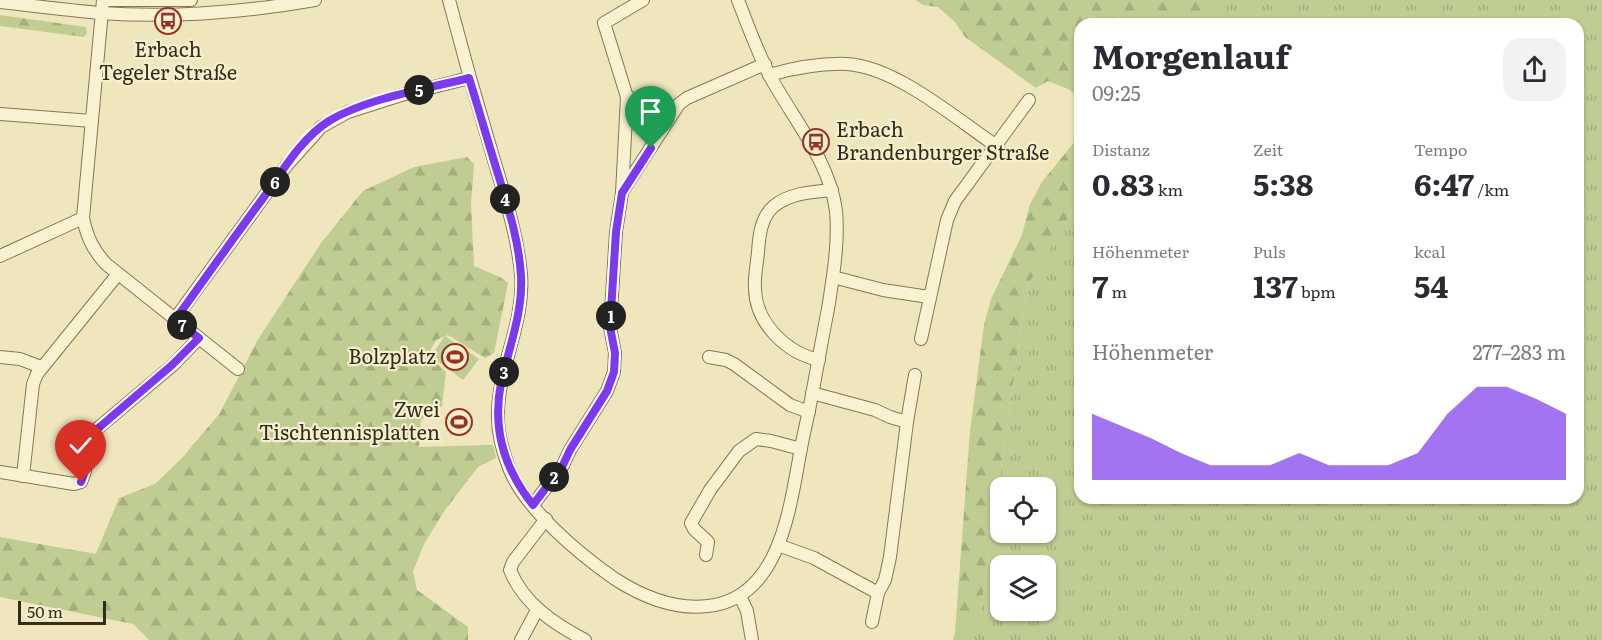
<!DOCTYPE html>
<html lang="de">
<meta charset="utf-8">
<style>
:root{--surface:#fff;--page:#f2f2f3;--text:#2b2b33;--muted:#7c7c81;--accent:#7c3aed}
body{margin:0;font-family:Literata,serif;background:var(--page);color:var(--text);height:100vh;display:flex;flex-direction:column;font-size:22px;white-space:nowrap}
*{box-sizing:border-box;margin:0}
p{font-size:20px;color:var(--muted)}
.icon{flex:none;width:33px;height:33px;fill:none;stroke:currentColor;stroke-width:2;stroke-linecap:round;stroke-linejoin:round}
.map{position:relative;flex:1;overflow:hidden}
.side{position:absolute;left:1074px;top:18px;width:510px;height:486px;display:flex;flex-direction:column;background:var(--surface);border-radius:18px;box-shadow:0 2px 4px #0004}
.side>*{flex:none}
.controls{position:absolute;left:990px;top:477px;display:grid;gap:12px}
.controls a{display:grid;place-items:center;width:66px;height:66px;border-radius:12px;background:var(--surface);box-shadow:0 2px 4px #0004;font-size:30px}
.scale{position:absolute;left:18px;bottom:15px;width:88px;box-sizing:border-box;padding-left:6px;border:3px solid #362b1b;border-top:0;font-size:16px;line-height:21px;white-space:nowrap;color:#362b1b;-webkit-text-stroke:4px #f6efce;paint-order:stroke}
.pin{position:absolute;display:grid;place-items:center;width:51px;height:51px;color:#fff;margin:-62px -26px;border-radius:50% 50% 50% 0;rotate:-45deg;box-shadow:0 0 6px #0007}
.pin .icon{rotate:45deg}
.km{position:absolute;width:30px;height:30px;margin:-15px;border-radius:50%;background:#222;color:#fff;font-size:16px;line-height:30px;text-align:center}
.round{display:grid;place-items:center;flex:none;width:63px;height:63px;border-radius:18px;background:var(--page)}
.overview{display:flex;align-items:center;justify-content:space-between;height:102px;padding:0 18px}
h1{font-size:33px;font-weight:700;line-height:45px}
.stats{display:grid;grid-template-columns:repeat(3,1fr);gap:9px;height:102px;padding:6px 18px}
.stats div{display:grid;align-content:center}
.stats b{font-size:30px;font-weight:700}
.stats small{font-size:16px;font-weight:400}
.stats p{font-size:16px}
.chart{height:168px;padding:12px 18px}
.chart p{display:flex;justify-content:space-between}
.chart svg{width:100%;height:108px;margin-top:6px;fill:var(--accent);opacity:.7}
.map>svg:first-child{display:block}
</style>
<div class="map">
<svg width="1602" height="640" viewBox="0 0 1602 640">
<defs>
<pattern id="grass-tufts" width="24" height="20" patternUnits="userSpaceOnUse" patternTransform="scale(1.5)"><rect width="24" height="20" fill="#bfcc92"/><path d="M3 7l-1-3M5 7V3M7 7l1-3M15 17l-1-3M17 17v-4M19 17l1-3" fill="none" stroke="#a5af7d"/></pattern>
<pattern id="forest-firs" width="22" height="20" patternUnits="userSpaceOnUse" patternTransform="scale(1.5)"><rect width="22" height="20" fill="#bfcc92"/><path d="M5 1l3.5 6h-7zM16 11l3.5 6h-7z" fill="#a5af7d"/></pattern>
</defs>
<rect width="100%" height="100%" fill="#efe6be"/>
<!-- grass -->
<path fill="url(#grass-tufts)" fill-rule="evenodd" d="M1221,0H1602V640H953L955,632L980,616L1027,287L1080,197V498H1578V24H1205L1217,9ZM1000,488H1046V532H1000ZM1000,566H1046V610H1000Z"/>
<!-- forest -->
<g fill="url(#forest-firs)">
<path d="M916,0H1221L1217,9L1205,24H1080V97L1068,89L1048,81L1036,88L965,37L955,22L938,7L923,5Z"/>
<path d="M0,15L86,27L87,33L84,37L0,26Z"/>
<path d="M1080,135V197L1027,287L980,616L955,632L970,431L984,325L991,299L1022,235L1030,204L1042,182Z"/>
<path d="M467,157L474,164L471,204L474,266L500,277L508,283L494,353L485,358L448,335L436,340L428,355L446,372L442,406L421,420L419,447L492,445L494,447L496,458L478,467L445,510L425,542L413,571L417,590L468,627V640H149L133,624L0,597V537L96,554L119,498L155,484L182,458L220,413L257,341L321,243L363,191L414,167Z"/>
</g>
<!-- pitch -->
<g fill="#bfcc92">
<path d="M445,336L479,359L463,380L431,356Z"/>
<path d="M452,410L468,411L466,434L450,435Z"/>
</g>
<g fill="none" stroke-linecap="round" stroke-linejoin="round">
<defs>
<g id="minor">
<path d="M103,0L83,218C87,237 93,250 106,264L238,369"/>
<path d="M104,0H191"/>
<path d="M449,0C462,50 476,100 491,150C503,191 517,231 521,274C525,322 499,365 498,412C497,429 503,452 509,468C525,509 579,554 615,579C643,597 675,610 708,606C781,598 790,506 801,448C804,432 808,416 811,400C817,369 822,339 828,309C833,277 839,243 836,211C830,162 794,120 771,78C758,54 748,26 738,0"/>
<path d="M0,2C33,6 67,10 100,13C170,18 246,12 315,0"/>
<path d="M769,75C794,68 821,63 847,64C896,67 955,118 995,145"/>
<path d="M627,97L672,112"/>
<path d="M0,114L92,121"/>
<path d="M622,192L679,104L687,98L765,64"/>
<path d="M0,256L83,218"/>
<path d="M833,277L883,290L929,297"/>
<path d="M175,319L287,165L321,127L348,112L398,96L469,78"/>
<path d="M921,339L947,220L955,201L1029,100"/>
<path d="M0,357L20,359L41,367"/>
<path d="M709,357L726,360L734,364L790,405L809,412"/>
<path d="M819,360C787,353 756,324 755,289C754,277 757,264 758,252C759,236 761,217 774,206C790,193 812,192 832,190"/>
<path d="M812,393L875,410L890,417L907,422"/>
<path d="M0,472L74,484L81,482L85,471C78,455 71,456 85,439L173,365L199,338"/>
<path d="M23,476L33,384L37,374L118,274"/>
<path d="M533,505L563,465L570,450L607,391L614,372L615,353L610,327L616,232L622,193L627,97L604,23L643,0"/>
<path d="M546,519L513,562L510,570C523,603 554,624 585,640"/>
<path d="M778,545L814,558L878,593"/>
<path d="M706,555L708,542L694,529L691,523L710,490L739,451L756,439L771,441L801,449"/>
<path d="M740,596L747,611L752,640"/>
<path d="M872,622L878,593L885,580L890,557L907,422L915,375"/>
<path d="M521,640L537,610"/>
</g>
</defs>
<!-- minor casing -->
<use href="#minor" stroke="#877656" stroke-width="14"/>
<!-- minor -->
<use href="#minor" stroke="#f9f2d1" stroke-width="12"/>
</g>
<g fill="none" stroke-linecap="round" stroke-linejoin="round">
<defs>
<path id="route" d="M81,482L85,471C80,459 73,456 81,443L172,365L199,338L175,320C204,280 232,240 261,201C281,174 300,139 329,121C367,98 426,89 469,78C479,110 488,142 498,174C508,207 519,241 521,276C523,313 509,347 501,383C492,429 504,469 533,505L563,465L570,450L607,391L614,372L615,353L610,327L616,232L622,193L651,148"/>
</defs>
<!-- route casing -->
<use href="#route" stroke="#fff" stroke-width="12"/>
<!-- route -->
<use href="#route" stroke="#7c3aed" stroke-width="8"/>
</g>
<!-- icons -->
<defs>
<symbol id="bus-ring" viewBox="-11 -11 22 22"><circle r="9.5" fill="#f6efce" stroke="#973125" stroke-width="1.5"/><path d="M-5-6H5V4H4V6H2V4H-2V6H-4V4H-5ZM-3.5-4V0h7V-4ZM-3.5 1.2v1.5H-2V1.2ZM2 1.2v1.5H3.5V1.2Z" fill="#973125"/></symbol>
<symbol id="stadium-ring" viewBox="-11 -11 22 22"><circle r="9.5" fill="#f6efce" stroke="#973125" stroke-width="1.5"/><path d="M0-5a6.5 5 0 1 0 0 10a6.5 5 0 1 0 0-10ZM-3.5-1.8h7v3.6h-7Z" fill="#973125"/></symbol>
</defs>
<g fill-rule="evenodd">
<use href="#bus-ring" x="153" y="6" width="30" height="30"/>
<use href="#bus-ring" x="801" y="127" width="30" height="30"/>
<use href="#stadium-ring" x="440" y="342" width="30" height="30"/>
<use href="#stadium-ring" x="444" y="407" width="30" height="30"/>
</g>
<g text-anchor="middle" stroke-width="4.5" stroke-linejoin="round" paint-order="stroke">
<!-- poi labels -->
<g font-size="20" fill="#362b1b" stroke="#f6efce" text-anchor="end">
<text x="168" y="57" text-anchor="middle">Erbach<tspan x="168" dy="23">Tegeler Straße</tspan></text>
<text x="836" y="137" text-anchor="start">Erbach<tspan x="836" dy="23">Brandenburger Straße</tspan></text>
<text x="436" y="364">Bolzplatz</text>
<text x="440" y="417">Zwei<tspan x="440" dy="23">Tischtennisplatten</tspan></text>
</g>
</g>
</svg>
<div class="controls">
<a><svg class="icon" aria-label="locate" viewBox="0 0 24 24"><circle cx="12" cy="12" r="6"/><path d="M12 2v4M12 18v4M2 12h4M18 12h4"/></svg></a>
<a><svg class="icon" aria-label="layers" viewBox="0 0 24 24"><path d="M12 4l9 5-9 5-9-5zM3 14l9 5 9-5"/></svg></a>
</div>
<div class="scale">50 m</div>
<div class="pin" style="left:651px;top:148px;background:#1e9e55"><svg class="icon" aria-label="arrive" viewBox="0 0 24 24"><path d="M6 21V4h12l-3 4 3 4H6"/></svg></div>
<div class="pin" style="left:81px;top:482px;background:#d93025"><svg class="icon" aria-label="check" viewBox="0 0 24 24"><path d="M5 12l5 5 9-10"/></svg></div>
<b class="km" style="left:611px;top:316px">1</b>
<b class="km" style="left:554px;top:477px">2</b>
<b class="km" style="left:504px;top:372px">3</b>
<b class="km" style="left:505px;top:199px">4</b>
<b class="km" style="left:419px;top:90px">5</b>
<b class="km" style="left:275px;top:182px">6</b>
<b class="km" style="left:182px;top:325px">7</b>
<section class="side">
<div class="overview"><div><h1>Morgenlauf</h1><p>09:25</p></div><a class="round"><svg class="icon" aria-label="share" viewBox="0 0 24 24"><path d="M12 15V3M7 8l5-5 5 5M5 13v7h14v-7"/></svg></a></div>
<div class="stats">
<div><p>Distanz</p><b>0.83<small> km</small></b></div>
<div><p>Zeit</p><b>5:38</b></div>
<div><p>Tempo</p><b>6:47<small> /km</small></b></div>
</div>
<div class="stats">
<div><p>Höhenmeter</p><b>7<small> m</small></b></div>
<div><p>Puls</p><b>137<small> bpm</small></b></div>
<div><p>kcal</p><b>54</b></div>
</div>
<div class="chart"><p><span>Höhenmeter</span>277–283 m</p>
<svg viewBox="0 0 160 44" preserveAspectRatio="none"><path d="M0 44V17L10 22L20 27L30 33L40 38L50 38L60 38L70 33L80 38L90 38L100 38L110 33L120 17L130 6L140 6L150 11L160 17V44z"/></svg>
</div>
</section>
</div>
